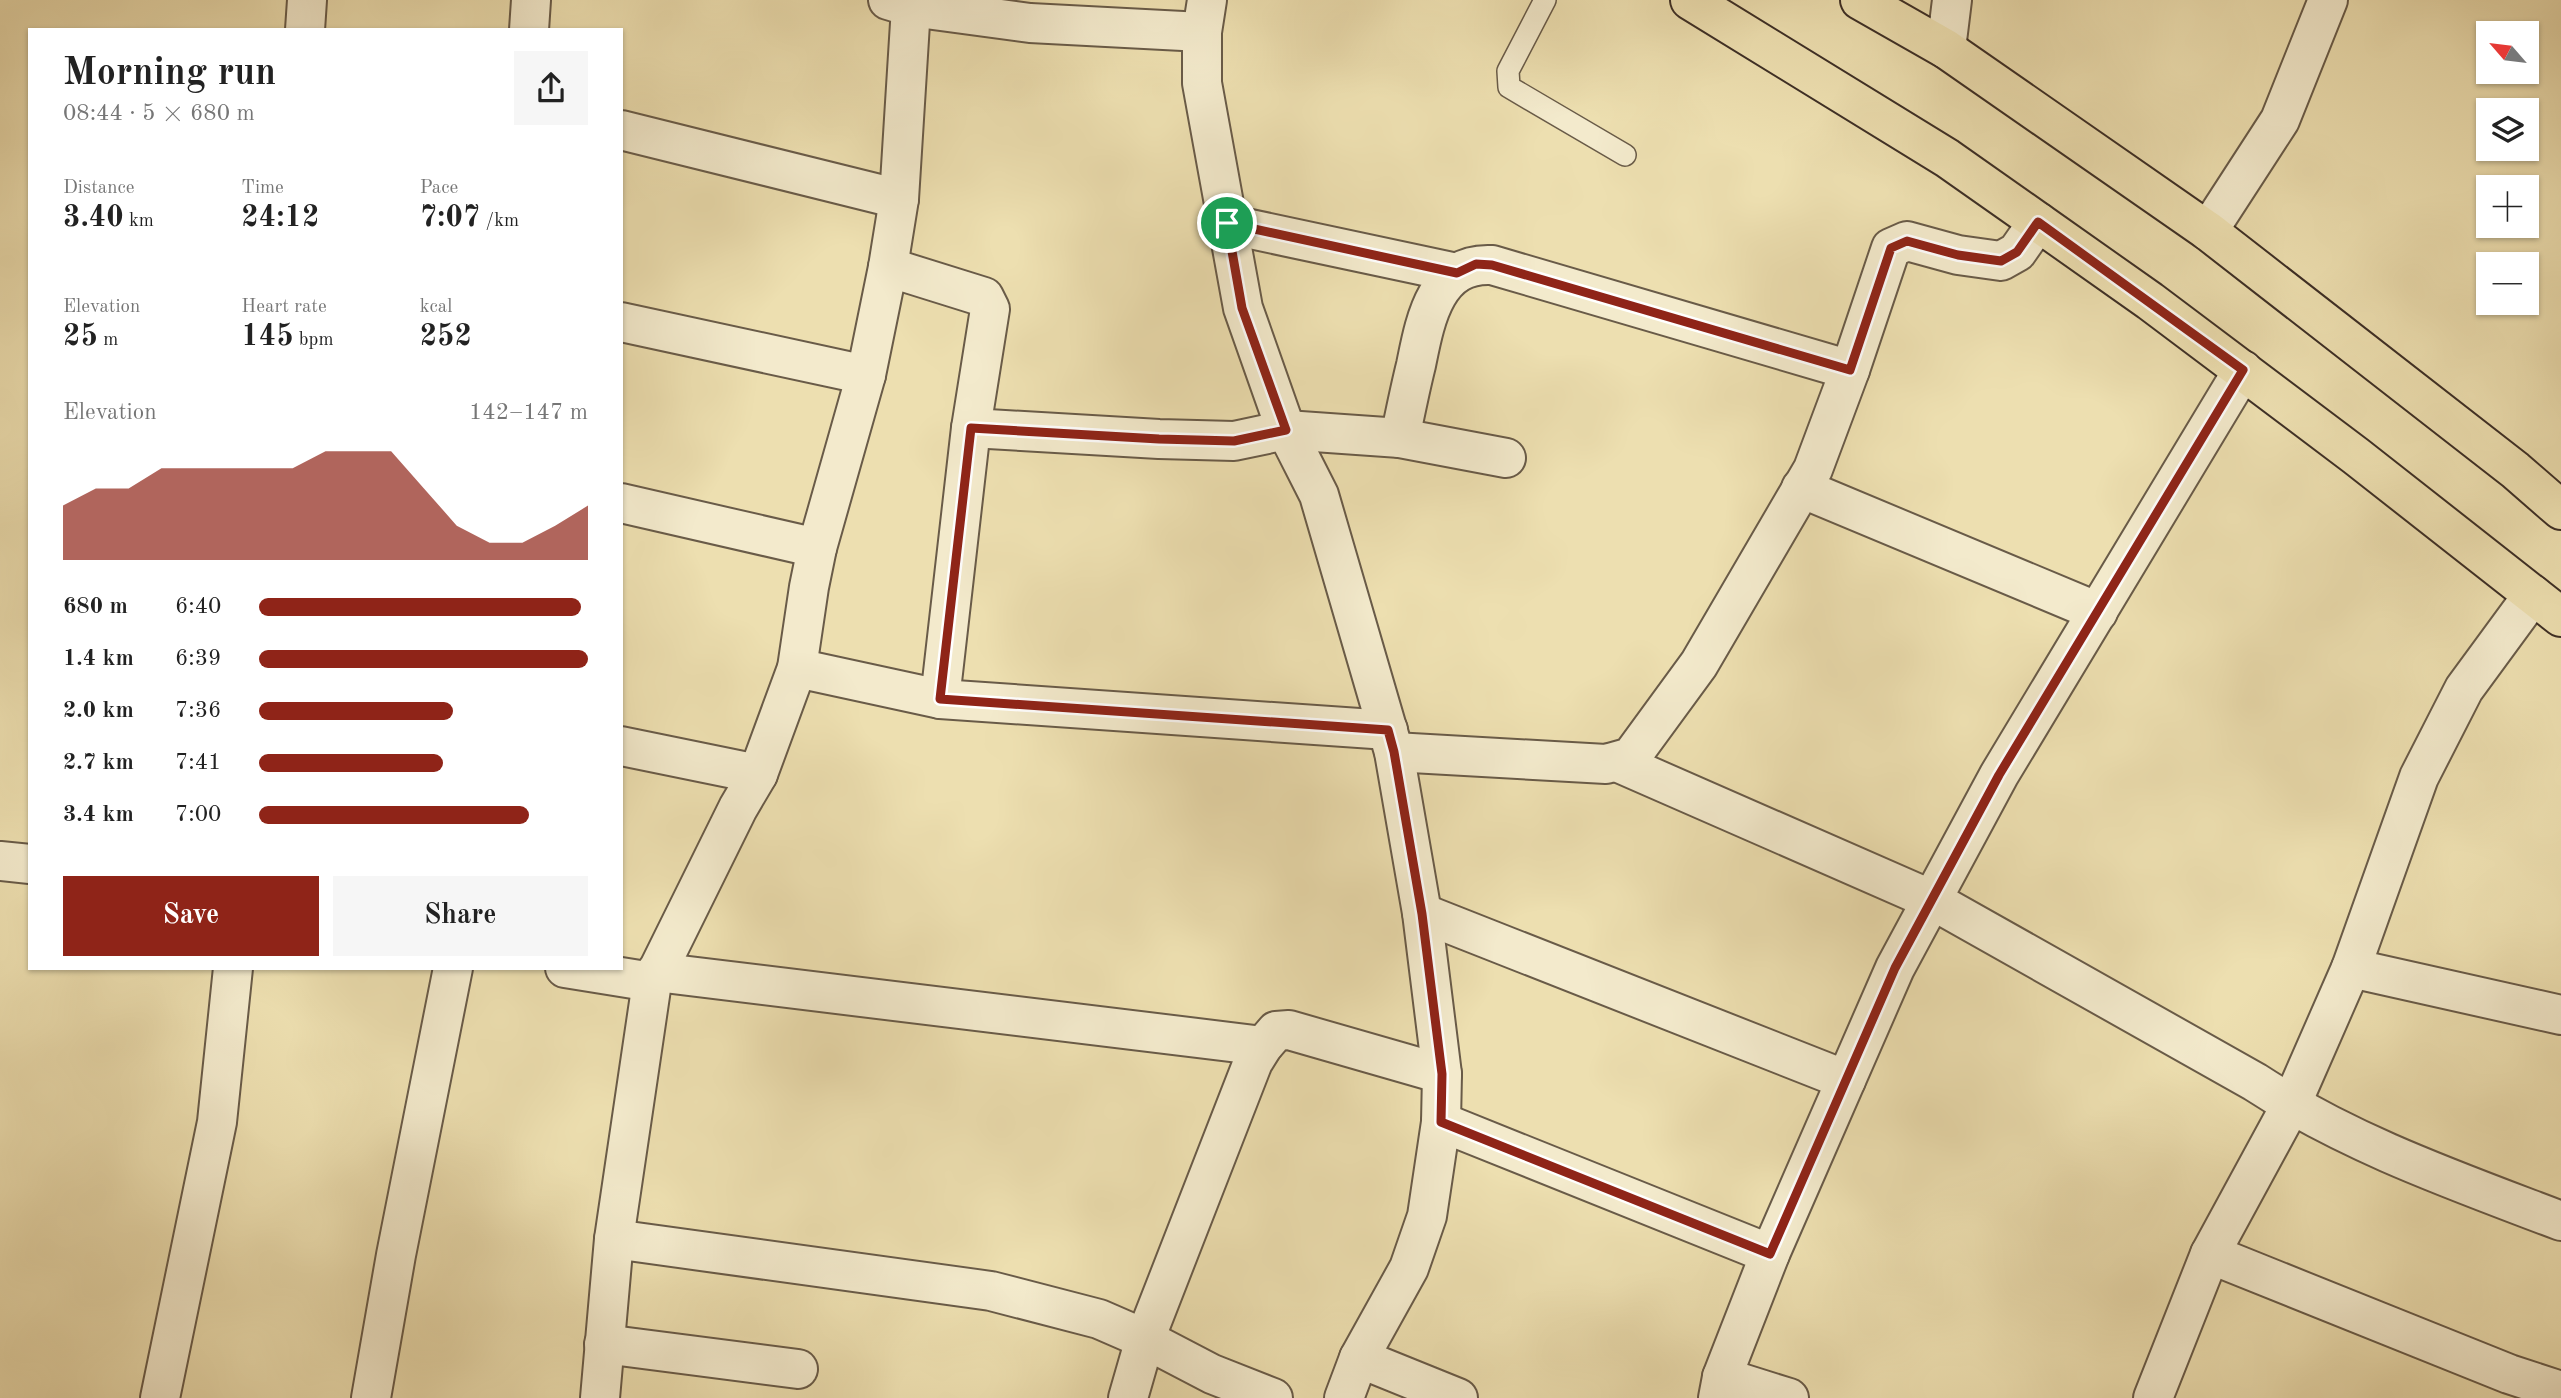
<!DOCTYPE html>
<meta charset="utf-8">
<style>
:root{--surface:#fff;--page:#f6f6f6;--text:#222;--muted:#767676;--accent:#8f2418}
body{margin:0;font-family:"Old Standard TT",serif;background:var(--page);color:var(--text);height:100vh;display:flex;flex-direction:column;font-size:26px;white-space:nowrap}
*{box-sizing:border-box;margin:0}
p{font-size:23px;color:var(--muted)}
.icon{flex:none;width:38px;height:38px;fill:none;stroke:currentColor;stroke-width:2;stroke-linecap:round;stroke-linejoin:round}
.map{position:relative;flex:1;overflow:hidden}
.details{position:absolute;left:28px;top:28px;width:595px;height:942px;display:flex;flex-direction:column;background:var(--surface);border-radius:0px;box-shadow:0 2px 5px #0004}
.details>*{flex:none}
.needle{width:46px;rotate:298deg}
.fabs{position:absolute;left:2476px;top:21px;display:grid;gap:14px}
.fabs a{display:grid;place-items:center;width:63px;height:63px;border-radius:0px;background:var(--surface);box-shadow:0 2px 5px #0004;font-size:35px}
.pin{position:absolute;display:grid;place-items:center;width:60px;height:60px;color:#fff;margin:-30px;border:4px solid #fff;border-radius:50%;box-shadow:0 2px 7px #0007}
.round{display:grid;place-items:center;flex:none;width:74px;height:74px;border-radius:0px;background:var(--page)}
.headline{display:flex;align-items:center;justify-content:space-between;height:119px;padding:0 35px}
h1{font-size:38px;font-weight:700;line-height:52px}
.figures{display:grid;grid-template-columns:repeat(3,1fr);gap:10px;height:119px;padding:7px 35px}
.figures div{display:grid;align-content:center}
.figures b{font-size:30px;font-weight:700}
.figures small{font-size:19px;font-weight:400}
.figures p{font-size:19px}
.chart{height:196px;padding:14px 35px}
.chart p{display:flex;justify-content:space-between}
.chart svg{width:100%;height:126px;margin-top:7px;fill:var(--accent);opacity:.7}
.cta{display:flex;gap:14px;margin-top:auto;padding:14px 35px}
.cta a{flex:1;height:80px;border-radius:0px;background:var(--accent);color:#fff;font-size:28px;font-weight:700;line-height:80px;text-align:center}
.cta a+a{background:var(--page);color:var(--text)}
ul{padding:0 35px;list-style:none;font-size:23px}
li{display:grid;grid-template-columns:112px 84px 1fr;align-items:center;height:52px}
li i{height:18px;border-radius:9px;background:var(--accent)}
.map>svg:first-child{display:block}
</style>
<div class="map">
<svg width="2561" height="1398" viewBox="0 0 2561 1398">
<rect width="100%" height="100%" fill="#eddfb0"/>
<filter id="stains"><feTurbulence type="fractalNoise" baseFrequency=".00286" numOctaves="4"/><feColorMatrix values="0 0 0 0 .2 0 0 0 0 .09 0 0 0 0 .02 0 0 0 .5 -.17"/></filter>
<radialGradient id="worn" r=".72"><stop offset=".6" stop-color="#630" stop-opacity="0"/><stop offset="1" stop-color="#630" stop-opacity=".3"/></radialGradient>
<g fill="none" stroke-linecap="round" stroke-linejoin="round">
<defs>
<path id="service" d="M1545,0L1508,71L1509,87L1625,155"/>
<g id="minor">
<path d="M888,0L911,7L1030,23L1202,32"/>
<path d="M1207,0L1202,32V83L1243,308L1286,430L1319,495L1394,752L1422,913L1442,1074L1441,1122L1427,1216L1409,1268L1359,1358L1344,1398"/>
<path d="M305,30L307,0"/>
<path d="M529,30L531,0"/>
<path d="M1946,49L1952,0"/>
<path d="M621,130L899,199"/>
<path d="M1227,224L1457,273"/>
<path d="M2208,231L2280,120L2328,0"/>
<path d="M888,267L984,297L990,309L971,428L940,699"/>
<path d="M621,322L866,375"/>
<path d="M971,428L1159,439L1234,441L1286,430L1400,438C1405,414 1410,389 1416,365C1425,321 1435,262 1492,265L1850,370"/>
<path d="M1400,438L1506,458"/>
<path d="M1801,488L2098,612"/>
<path d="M621,503L817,548"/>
<path d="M797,668L940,699L1388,730"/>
<path d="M621,746L758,774"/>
<path d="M1394,752L1606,764L1631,757L1699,664L1813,469L1850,370L1891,248L1907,241L1958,255L2001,261L2017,252L2038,222"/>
<path d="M1617,762L1932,900L2255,1082C2350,1144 2456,1181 2561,1221"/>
<path d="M0,861L30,864"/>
<path d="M1422,913L1846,1080"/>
<path d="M565,968L652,982"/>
<path d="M2351,968L2561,1015"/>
<path d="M656,972L1263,1046"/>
<path d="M1441,1122L1770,1254"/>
<path d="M614,1239L991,1291L1099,1319L1145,1339L1212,1374L1273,1398"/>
<path d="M2210,1254L2509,1374L2561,1391"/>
<path d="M604,1344L798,1369"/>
<path d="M1359,1358L1458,1398"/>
<path d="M1722,1377L1789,1398"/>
<path d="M160,1398L217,1122L233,968"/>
<path d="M371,1398L396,1255L453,968"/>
<path d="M600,1398L614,1239L652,982L738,808L758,774L797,668L809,587L817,548L866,375L888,267L899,199L911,7"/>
<path d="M1128,1398L1145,1339L1253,1062L1263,1046L1276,1031L1289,1030L1442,1074"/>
<path d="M1718,1398L1722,1377L1770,1254L1895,968L1999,775L2243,370"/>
<path d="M2153,1398L2210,1254L2291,1105L2351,968L2419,777L2464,689L2533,595"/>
</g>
<g id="primary">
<path d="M1690,0L1947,158L2038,222L2150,301L2356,456L2561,617"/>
<path d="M1860,0L1946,49L2208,231L2515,470L2561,510"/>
</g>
</defs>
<!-- service casing -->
<use href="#service" stroke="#695b48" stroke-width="24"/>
<!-- minor casing -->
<use href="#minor" stroke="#695b48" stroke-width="42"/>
<!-- primary casing -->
<use href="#primary" stroke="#3d2f26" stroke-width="42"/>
<!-- service -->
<use href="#service" stroke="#f3eacc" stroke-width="21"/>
<!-- minor -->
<use href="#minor" stroke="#f3eacc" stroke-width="38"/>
<!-- primary -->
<use href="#primary" stroke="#eddfb0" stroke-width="38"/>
</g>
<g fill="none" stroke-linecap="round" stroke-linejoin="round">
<defs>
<path id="route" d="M2038,222L2243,370L1999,775L1895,968L1770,1254L1441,1122L1442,1074L1422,914L1394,752L1388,730L940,699L971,428L1159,439L1234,441L1286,430L1242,308L1227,223L1457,273L1476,264L1492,265L1850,370L1891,248L1907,241L1958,255L2001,261L2017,252Z"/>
</defs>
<!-- route casing -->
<use href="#route" stroke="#fff" stroke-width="14"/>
<!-- route -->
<use href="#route" stroke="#8f2418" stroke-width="9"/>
</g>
<rect width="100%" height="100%" filter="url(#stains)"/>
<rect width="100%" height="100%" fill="url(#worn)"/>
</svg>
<div class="fabs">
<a><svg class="needle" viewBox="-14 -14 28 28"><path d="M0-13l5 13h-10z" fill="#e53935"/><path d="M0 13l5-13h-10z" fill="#767676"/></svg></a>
<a><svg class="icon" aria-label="layers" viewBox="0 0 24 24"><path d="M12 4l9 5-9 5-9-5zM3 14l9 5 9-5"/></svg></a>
<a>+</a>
<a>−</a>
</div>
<div class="pin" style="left:1227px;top:223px;background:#1e9e55"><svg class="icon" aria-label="arrive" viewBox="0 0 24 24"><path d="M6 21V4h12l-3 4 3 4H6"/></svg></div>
<section class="details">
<div class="headline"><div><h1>Morning run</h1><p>08:44 · 5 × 680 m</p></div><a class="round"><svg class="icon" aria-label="share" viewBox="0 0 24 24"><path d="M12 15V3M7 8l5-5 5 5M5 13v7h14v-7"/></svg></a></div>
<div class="figures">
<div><p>Distance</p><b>3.40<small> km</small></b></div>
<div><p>Time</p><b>24:12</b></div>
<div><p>Pace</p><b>7:07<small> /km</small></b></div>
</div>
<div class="figures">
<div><p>Elevation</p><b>25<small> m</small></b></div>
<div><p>Heart rate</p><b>145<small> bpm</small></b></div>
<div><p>kcal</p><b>252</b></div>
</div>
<div class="chart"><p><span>Elevation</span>142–147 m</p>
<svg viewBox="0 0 160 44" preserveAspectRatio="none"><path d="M0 44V25L10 19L20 19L30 12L40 12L50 12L60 12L70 12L80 6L90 6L100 6L110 19L120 32L130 38L140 38L150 32L160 25V44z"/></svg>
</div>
<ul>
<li><b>680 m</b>6:40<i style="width:98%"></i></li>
<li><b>1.4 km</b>6:39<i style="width:100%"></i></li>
<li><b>2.0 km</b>7:36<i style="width:59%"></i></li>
<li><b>2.7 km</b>7:41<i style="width:56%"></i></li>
<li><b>3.4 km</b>7:00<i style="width:82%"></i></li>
</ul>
<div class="cta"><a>Save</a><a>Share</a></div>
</section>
</div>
